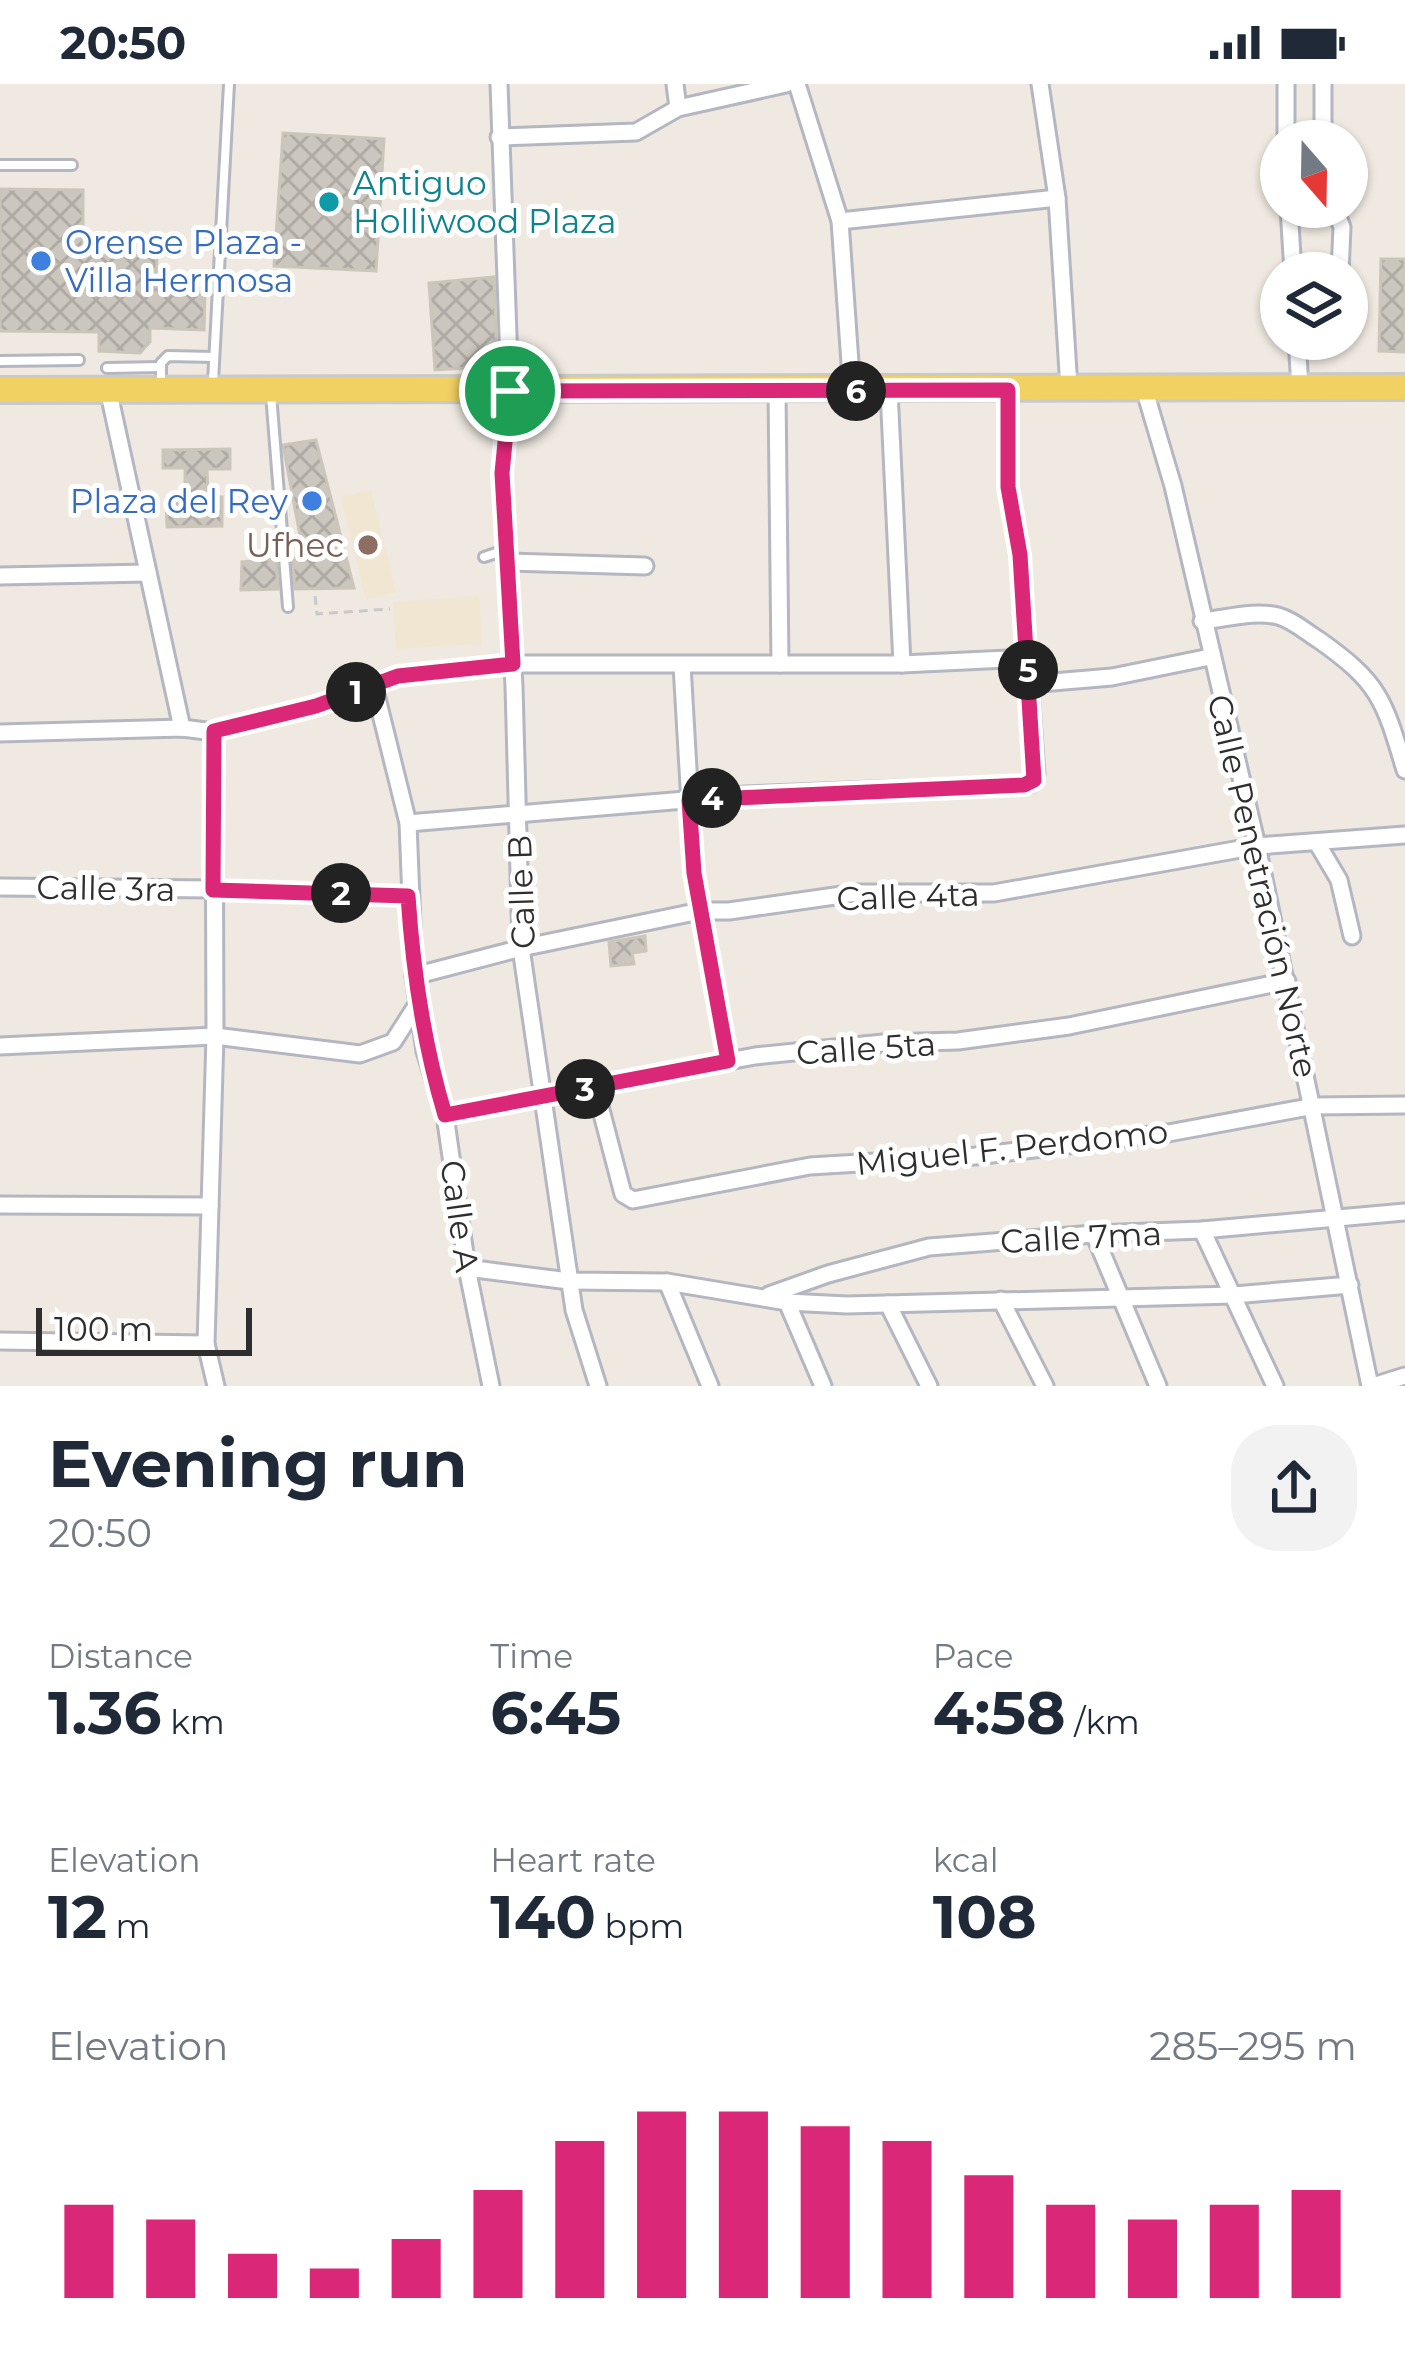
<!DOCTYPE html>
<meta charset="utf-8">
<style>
:root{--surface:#fff;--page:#f2f2f3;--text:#1f2937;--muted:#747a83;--accent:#db2777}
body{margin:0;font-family:Montserrat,sans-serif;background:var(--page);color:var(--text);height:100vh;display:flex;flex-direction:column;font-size:45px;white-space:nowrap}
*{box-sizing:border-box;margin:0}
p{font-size:39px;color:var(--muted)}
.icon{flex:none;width:66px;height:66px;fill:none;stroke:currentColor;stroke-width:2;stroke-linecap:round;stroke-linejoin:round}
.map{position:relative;height:1302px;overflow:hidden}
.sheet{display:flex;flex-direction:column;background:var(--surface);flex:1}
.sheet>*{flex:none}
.needle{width:78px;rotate:160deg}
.buttons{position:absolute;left:1260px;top:36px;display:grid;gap:24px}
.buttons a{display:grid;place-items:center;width:108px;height:108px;border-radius:50%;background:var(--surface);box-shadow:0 3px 9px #0004;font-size:60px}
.scale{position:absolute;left:36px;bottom:30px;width:216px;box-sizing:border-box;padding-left:12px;border:6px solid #2e2e2e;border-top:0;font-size:33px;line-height:42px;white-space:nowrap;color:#2e2e2e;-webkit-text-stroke:9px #fff;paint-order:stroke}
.pin{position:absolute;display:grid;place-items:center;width:102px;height:102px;color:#fff;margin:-51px;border:6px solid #fff;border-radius:50%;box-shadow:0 3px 12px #0007}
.km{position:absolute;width:60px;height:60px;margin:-30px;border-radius:50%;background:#222;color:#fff;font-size:33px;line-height:60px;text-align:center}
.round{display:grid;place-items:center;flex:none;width:126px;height:126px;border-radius:48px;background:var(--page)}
.overview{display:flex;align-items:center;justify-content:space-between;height:204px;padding:0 48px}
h1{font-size:66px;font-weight:700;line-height:90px}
.metrics{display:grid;grid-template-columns:repeat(3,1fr);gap:18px;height:204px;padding:12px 48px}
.metrics div{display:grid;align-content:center}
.metrics b{font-size:60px;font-weight:700}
.metrics small{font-size:33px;font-weight:400}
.metrics p{font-size:33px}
.chart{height:336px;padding:24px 48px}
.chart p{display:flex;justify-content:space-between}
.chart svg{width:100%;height:216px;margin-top:12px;stroke:var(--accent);stroke-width:6}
.status{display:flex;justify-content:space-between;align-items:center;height:84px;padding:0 60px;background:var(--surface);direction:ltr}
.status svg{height:33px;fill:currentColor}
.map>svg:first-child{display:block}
</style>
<div class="status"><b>20:50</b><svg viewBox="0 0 49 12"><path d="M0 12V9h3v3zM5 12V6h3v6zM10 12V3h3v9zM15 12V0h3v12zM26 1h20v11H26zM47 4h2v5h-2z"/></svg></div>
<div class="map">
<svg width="1405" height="1302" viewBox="0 0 1405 1302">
<defs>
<pattern id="building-cross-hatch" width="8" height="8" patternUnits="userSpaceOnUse" patternTransform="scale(3)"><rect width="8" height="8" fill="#cbc7bf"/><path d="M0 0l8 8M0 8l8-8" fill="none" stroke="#afaba4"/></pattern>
</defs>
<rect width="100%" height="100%" fill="#efe9e1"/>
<!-- education -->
<g fill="#f0e6d1">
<path d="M371,406L396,508L366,516L341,413Z"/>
<path d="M479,512L482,560L396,565L393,518Z"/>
</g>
<!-- building -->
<g fill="url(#building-cross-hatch)" stroke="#cbc5ba" stroke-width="3">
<path d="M283,49L384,55L376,187L274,182Z"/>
<path d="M0,105L83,106V171L157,172L156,203L205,204L204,246L150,244V258L140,269L99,267V248L0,247Z"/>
<path d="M1381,175H1405V268L1379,267Z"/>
<path d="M494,193L497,282L435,286L429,199Z"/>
<path d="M316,356L354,504L295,505L292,474L304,473L283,361Z"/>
<path d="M230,365V385H207L208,413H222V442L167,443L166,414H185V384H163V366Z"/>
<path d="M276,475L278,505L241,506L242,478Z"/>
<path d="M645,852L646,867L632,869L634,880L611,882L609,858Z"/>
</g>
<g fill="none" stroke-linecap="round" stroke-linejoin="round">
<defs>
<g id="service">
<path d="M0,81H72"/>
<path d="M0,277L79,276"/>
<path d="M107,284L161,283"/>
<path d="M213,298L229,0"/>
<path d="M161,299V279L168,272L214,273"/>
<path d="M271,310L288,523"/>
<path d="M484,473L505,466"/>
</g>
<g id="minor">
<path d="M499,0L510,307L502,390L514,602L521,864L574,1226L598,1302"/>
<path d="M675,0L678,24"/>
<path d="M797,0L840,137L852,307"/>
<path d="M1040,0L1057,114L1069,304"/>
<path d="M1286,0V57"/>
<path d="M499,53L636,48L678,24L786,0"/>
<path d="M1323,57V0"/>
<path d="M1289,123L1293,189"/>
<path d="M1334,123L1342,143L1340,189"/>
<path d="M840,137L1057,114"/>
<path d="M1297,255L1300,303"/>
<path d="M1144,304L1173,402L1257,762L1370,1302"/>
<path d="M108,305L182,644"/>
<path d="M889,306L902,580"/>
<path d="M777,307L780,580"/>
<path d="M507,478L645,482"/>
<path d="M0,492L148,489"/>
<path d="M1202,537C1225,535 1254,526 1278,532C1293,536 1306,548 1319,556C1380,599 1384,616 1405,686"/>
<path d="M682,581L694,789L729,977"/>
<path d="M1029,600L1112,593L1210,573"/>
<path d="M374,602L408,739L414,892L425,967L445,1031L467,1184L491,1302"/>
<path d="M214,648L215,952L206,1260L216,1302"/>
<path d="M0,649L182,644L214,648L317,622L398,592L513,580H902L1027,574"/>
<path d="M408,739L745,711L1030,700L1036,690L1020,471L1008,402V306"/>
<path d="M1317,759L1339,796L1352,852"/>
<path d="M0,803L213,805"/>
<path d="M414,892L521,864L700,827H729L856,809H994L1257,762L1405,751"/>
<path d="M0,962L215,952L360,970L393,958L418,919"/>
<path d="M595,1003L623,1110L633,1116L810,1082L975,1072L1168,1049L1314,1022L1405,1021"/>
<path d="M445,1031L755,972L883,959L958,957L1069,942L1287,897"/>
<path d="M0,1121L210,1122"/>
<path d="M1202,1146L1275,1302"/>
<path d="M1094,1150L1158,1302"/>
<path d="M467,1184L569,1197L667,1198L787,1218L847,1221L1234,1211L1350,1201"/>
<path d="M667,1198L710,1302"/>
<path d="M769,1211L828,1190L929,1163L1094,1150L1202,1146L1405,1128"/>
<path d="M1001,1216L1045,1302"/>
<path d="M787,1218L823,1302"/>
<path d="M888,1220L929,1302"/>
<path d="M0,1257L206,1260"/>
<path d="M1373,1302L1405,1292"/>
</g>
<path id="primary" d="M0,306L1405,303"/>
</defs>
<!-- service casing -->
<use href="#service" stroke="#b4b7c1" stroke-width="14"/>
<!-- minor casing -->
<use href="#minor" stroke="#b4b7c1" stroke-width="21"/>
<!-- primary casing -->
<use href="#primary" stroke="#c9c9c9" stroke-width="30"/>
<!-- path -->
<g stroke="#c9c9c9" stroke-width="3" stroke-dasharray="9 6" stroke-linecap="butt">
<path d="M315,512L317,530L390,525"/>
<path d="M230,806L394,811"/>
</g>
<!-- service -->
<use href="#service" stroke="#fff" stroke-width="8"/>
<!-- minor -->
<use href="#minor" stroke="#fff" stroke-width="15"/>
<!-- primary -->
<use href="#primary" stroke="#f2d163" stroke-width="24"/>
</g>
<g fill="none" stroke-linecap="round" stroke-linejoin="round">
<defs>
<path id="route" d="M1008,306V403L1020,471L1034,696L1024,701L689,716L694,789L728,977L445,1031C423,958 413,888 408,812L213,806L214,647L316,622L398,592L513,580L502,389L510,307Z"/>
</defs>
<!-- route casing -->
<use href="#route" stroke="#fff" stroke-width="24"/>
<!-- route -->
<use href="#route" stroke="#db2777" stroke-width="15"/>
</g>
<!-- markers -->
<circle fill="#0f9aa8" stroke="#fff" stroke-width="4.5" cx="329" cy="118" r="12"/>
<g fill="#3f7fe0" stroke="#fff" stroke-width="4.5">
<circle cx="41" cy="177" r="12"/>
<circle cx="312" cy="417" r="12"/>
</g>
<circle fill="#8d6e63" stroke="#fff" stroke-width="4.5" cx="368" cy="461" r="12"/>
<g text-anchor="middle" stroke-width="10" stroke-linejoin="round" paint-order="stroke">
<!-- culture labels -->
<g font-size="33" fill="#0d838f" stroke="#fff" text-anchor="start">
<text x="353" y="111">Antiguo<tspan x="353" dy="38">Holliwood Plaza</tspan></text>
</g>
<!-- shop labels -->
<g font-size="33" fill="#366cbe" stroke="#fff" text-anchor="start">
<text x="65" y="170">Orense Plaza -<tspan x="65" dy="38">Villa Hermosa</tspan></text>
<text x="288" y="429" text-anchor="end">Plaza del Rey</text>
</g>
<!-- education labels -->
<g font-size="33" fill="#785e54" stroke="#fff" text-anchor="end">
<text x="344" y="473">Ufhec</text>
</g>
<!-- street labels -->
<g font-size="33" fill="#2e2e2e" stroke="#fff">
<text transform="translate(1263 802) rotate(77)" y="12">Calle Penetración Norte</text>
<text transform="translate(106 804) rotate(1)" y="12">Calle 3ra</text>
<text transform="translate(521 808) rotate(-92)" y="12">Calle B</text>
<text transform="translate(908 812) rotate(-2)" y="12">Calle 4ta</text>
<text transform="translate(866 964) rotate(-4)" y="12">Calle 5ta</text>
<text transform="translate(1012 1063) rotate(-6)" y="12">Miguel F. Perdomo</text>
<text transform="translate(460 1132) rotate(82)" y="12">Calle A</text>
<text transform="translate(1081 1153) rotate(-3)" y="12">Calle 7ma</text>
</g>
</g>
</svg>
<div class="buttons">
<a><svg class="needle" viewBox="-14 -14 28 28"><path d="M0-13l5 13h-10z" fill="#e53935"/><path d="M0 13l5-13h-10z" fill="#747a83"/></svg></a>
<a><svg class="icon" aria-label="layers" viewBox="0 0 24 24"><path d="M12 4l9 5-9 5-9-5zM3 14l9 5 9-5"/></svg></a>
</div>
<div class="scale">100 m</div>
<div class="pin" style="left:510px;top:307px;background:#1e9e55"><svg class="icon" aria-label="arrive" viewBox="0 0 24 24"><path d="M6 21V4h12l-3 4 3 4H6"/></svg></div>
<b class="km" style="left:356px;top:608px">1</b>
<b class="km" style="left:341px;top:809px">2</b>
<b class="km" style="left:585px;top:1005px">3</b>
<b class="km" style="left:712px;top:714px">4</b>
<b class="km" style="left:1028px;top:586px">5</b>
<b class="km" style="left:856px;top:307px">6</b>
</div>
<section class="sheet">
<div class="overview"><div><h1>Evening run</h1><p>20:50</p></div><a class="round"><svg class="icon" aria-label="share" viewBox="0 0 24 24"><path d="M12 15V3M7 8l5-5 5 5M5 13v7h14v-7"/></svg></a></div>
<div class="metrics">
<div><p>Distance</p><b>1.36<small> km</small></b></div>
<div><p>Time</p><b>6:45</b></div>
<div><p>Pace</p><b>4:58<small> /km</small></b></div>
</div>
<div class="metrics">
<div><p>Elevation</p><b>12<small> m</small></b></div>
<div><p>Heart rate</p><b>140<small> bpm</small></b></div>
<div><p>kcal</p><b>108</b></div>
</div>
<div class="chart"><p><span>Elevation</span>285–295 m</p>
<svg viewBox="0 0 160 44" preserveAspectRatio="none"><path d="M5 44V25M15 44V28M25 44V35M35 44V38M45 44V32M55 44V22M65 44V12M75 44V6M85 44V6M95 44V9M105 44V12M115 44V19M125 44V25M135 44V28M145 44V25M155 44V22"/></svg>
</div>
</section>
